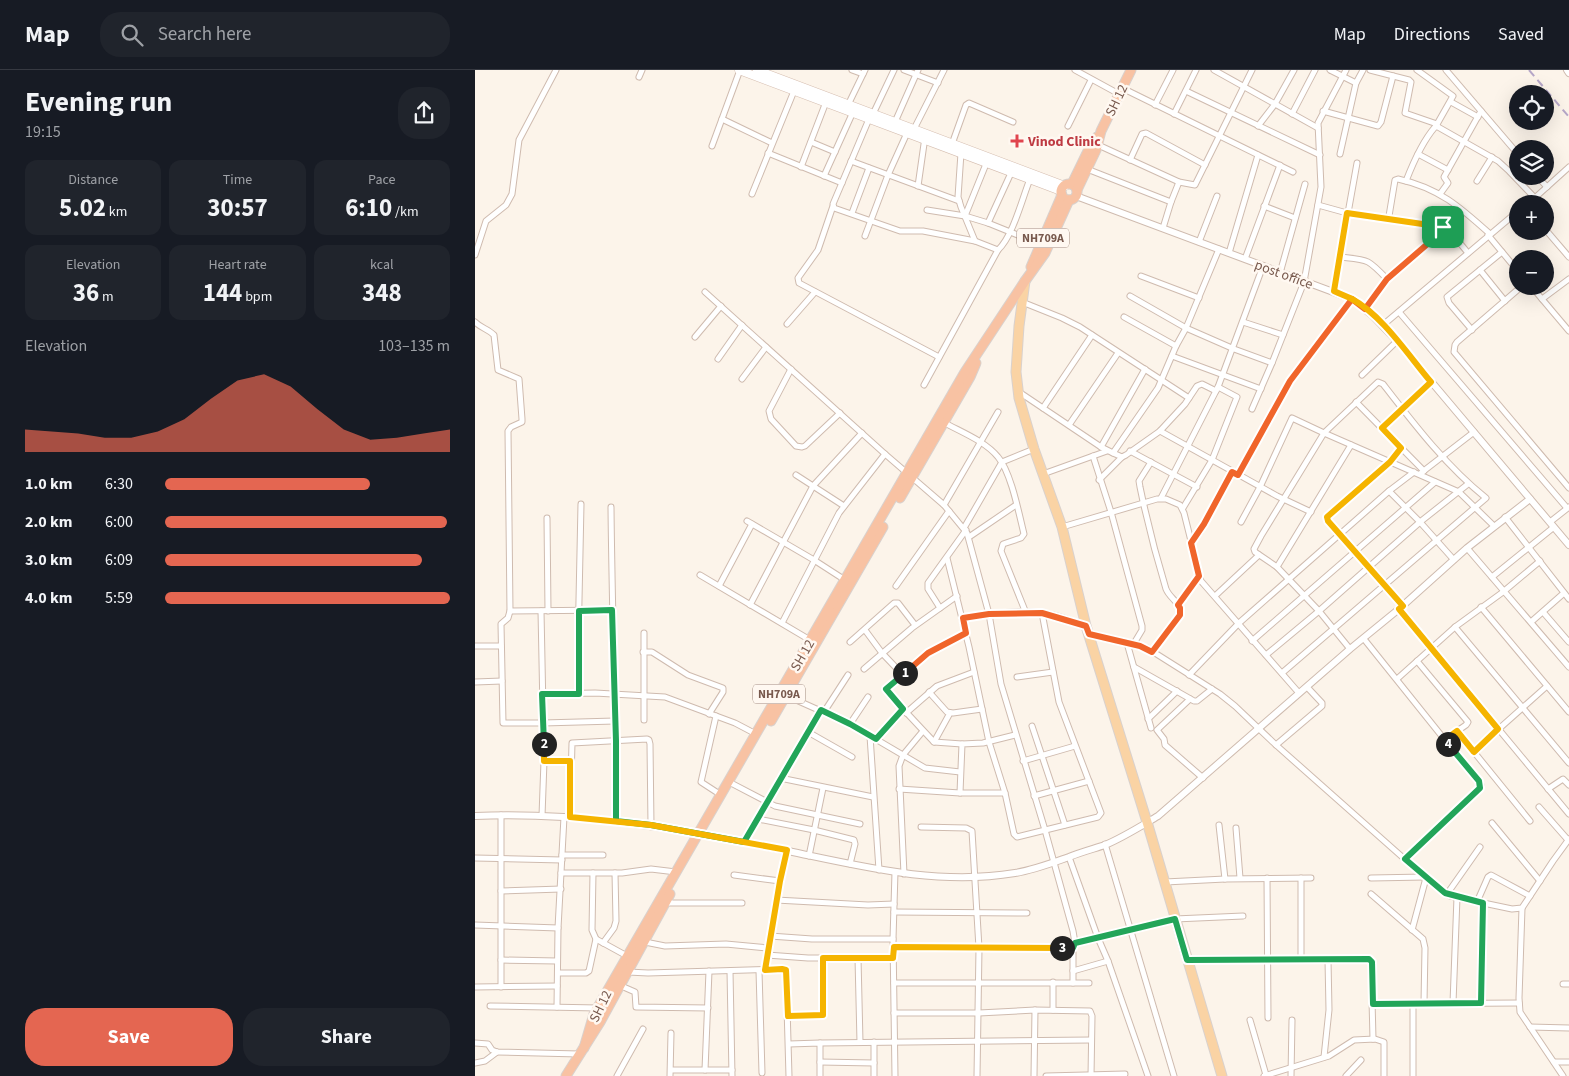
<!DOCTYPE html>
<meta charset="utf-8">
<style>
:root{--surface:#171b24;--page:#20242c;--text:#f1f3f6;--muted:#9ea1a6;--line:#363941;--accent:#e46651}
body{margin:0;font-family:"Source Sans 3",sans-serif;background:var(--page);color:var(--text);height:100vh;display:flex;flex-direction:column;font-size:19px;white-space:nowrap}
*{box-sizing:border-box;margin:0}
p{font-size:16px;color:var(--muted)}
.icon{flex:none;width:28px;height:28px;fill:none;stroke:currentColor;stroke-width:2;stroke-linecap:round;stroke-linejoin:round}
.map{position:relative;flex:1;overflow:hidden}
.panel{display:flex;flex-direction:column;background:var(--surface);width:475px}
.panel>*{flex:none}
.fabs{position:absolute;left:1034px;top:15px;display:grid;gap:10px}
.fabs a{display:grid;place-items:center;width:45px;height:45px;border-radius:50%;background:var(--surface);box-shadow:0 5px 20px #0002;font-size:25px}
.pin{position:absolute;display:grid;place-items:center;width:42px;height:42px;color:#fff;margin:-21px;border-radius:10px;box-shadow:0 2px 8px #0006}
.km{position:absolute;width:25px;height:25px;margin:-12px;border-radius:50%;background:#222;color:#fff;font-size:14px;line-height:25px;text-align:center}
.round{display:grid;place-items:center;flex:none;width:52px;height:52px;border-radius:20px;background:var(--page)}
.summary{display:flex;align-items:center;justify-content:space-between;height:85px;padding:0 25px}
h1{font-size:28px;font-weight:700;line-height:38px}
.figures{display:grid;grid-template-columns:repeat(3,1fr);gap:8px;height:85px;padding:5px 25px}
.figures div{display:grid;align-content:center;border-radius:12px;background:var(--page);text-align:center}
.figures b{font-size:25px;font-weight:700}
.figures small{font-size:14px;font-weight:400}
.figures p{font-size:14px}
.chart{height:140px;padding:10px 25px}
.chart p{display:flex;justify-content:space-between}
.chart svg{width:100%;height:90px;margin-top:5px;fill:var(--accent);opacity:.7}
.cta{display:flex;gap:10px;margin-top:auto;padding:10px 25px}
.cta a{flex:1;height:58px;border-radius:20px;background:var(--accent);color:#fff;font-size:20px;font-weight:700;line-height:58px;text-align:center}
.cta a+a{background:var(--page);color:var(--text)}
ul{padding:0 25px;list-style:none;font-size:16px}
li{display:grid;grid-template-columns:80px 60px 1fr;align-items:center;height:38px}
li i{height:12px;border-radius:6px;background:var(--accent)}
header{display:flex;align-items:center;gap:30px;box-sizing:border-box;height:70px;padding:0 25px;background:var(--surface);border-bottom:1px solid var(--line)}
header strong{font-size:24px}
nav{display:flex;gap:28px;margin-inline-start:auto;font-size:18px}
.search{width:350px;height:45px;background:var(--page);display:flex;align-items:center;gap:12px;box-sizing:border-box;padding:0 18px;border-radius:20px;color:var(--muted);font-size:19px}
main{display:flex;flex:1;min-height:0}
.map>svg:first-child{display:block}
</style>
<header>
<strong>Map</strong>
<div class="search"><svg class="icon" aria-label="search" viewBox="0 0 24 24"><circle cx="10" cy="10" r="6"/><path d="M15 15l6 6"/></svg>Search here</div>
<nav><a>Map</a><a>Directions</a><a>Saved</a></nav>
</header>
<main>
<section class="panel">
<div class="summary"><div><h1>Evening run</h1><p>19:15</p></div><a class="round"><svg class="icon" aria-label="share" viewBox="0 0 24 24"><path d="M12 15V3M7 8l5-5 5 5M5 13v7h14v-7"/></svg></a></div>
<div class="figures">
<div><p>Distance</p><b>5.02<small> km</small></b></div>
<div><p>Time</p><b>30:57</b></div>
<div><p>Pace</p><b>6:10<small> /km</small></b></div>
</div>
<div class="figures">
<div><p>Elevation</p><b>36<small> m</small></b></div>
<div><p>Heart rate</p><b>144<small> bpm</small></b></div>
<div><p>kcal</p><b>348</b></div>
</div>
<div class="chart"><p><span>Elevation</span>103–135 m</p>
<svg viewBox="0 0 160 44" preserveAspectRatio="none"><path d="M0 44V33L10 34L20 35L30 37L40 37L50 34L60 28L70 18L80 9L90 6L100 12L110 23L120 33L130 38L140 37L150 35L160 33V44z"/></svg>
</div>
<ul>
<li><b>1.0 km</b>6:30<i style="width:72%"></i></li>
<li><b>2.0 km</b>6:00<i style="width:99%"></i></li>
<li><b>3.0 km</b>6:09<i style="width:90%"></i></li>
<li><b>4.0 km</b>5:59<i style="width:100%"></i></li>
</ul>
<div class="cta"><a>Save</a><a>Share</a></div>
</section>
<div class="map">
<svg width="1094" height="1006" viewBox="0 0 1094 1006">
<rect width="100%" height="100%" fill="#fcf4ea"/>
<g fill="none" stroke-linecap="round" stroke-linejoin="round">
<defs>
<g id="minor">
<path d="M377,0L388,4"/>
<path d="M429,0L463,13"/>
<path d="M600,0L644,24"/>
<path d="M739,0L843,58"/>
<path d="M855,0L881,13"/>
<path d="M895,0L934,10L936,12L930,43L962,54"/>
<path d="M942,0L978,26L961,56"/>
<path d="M971,0L1042,83"/>
<path d="M164,7L167,0"/>
<path d="M647,18L818,102"/>
<path d="M711,21L845,85"/>
<path d="M976,32L1003,47"/>
<path d="M373,35L390,0"/>
<path d="M680,35L698,0"/>
<path d="M848,41L903,56L906,52L918,6"/>
<path d="M398,44L419,0"/>
<path d="M699,44L721,0"/>
<path d="M817,44L840,0"/>
<path d="M247,49L297,73"/>
<path d="M394,49L358,134L359,138L425,161H448L500,171"/>
<path d="M420,52L443,0"/>
<path d="M593,56L616,10"/>
<path d="M783,56L800,34L819,0"/>
<path d="M439,59L469,0"/>
<path d="M336,72L360,82"/>
<path d="M477,74L491,35L494,33L538,52"/>
<path d="M621,74L704,112L720,115L777,0"/>
<path d="M237,76L265,0"/>
<path d="M293,83L367,113"/>
<path d="M486,83L483,127L486,137L500,171L523,180C538,166 547,129 555,109"/>
<path d="M865,84L881,13L888,0"/>
<path d="M943,84L973,100"/>
<path d="M655,90L667,64L671,63L730,95"/>
<path d="M376,91L484,131"/>
<path d="M326,97L351,32"/>
<path d="M612,99L696,132"/>
<path d="M349,106L378,42"/>
<path d="M1062,106L1072,117"/>
<path d="M931,111C938,93 947,72 960,57H963L1023,91L1034,101L1060,128"/>
<path d="M1002,111L1017,87"/>
<path d="M443,116L450,67"/>
<path d="M277,124L319,21"/>
<path d="M965,124L973,113L969,107L1006,41"/>
<path d="M1053,134L1094,97"/>
<path d="M843,135L872,143L915,149"/>
<path d="M358,136L343,180L323,208L324,213L464,287"/>
<path d="M789,136L820,148"/>
<path d="M452,140L490,146L513,153L565,174"/>
<path d="M377,143L394,98"/>
<path d="M490,146L511,94"/>
<path d="M513,153L536,103"/>
<path d="M688,158L696,132L704,112"/>
<path d="M1070,159L1094,187"/>
<path d="M1013,165L1042,200"/>
<path d="M390,166L413,105L432,63"/>
<path d="M724,172L742,126"/>
<path d="M754,183L783,85"/>
<path d="M993,183L975,161L971,159L915,149L914,146L920,110L923,109C964,118 985,137 1015,164"/>
<path d="M0,185L11,151L31,135L37,124L44,70L81,0"/>
<path d="M865,187C893,190 892,188 912,209"/>
<path d="M770,189L805,95"/>
<path d="M1005,200L1030,231"/>
<path d="M805,203L830,114"/>
<path d="M666,206L724,228"/>
<path d="M1047,216L982,272L980,275L979,282L1094,418"/>
<path d="M1056,216L1094,261"/>
<path d="M859,221L882,93"/>
<path d="M230,222L410,384L469,435L492,463L514,544L526,614L570,760L598,861L600,873L598,878"/>
<path d="M655,226L711,258L759,279L797,293"/>
<path d="M1067,229L1094,209"/>
<path d="M547,232L587,248L605,257L714,328"/>
<path d="M890,239L912,209L971,159"/>
<path d="M924,242L1092,438"/>
<path d="M649,247L701,276"/>
<path d="M0,252C6,258 13,259 19,265L23,300L44,309L47,349V352L36,357L33,361L35,541L33,548L26,554L28,653H68L140,651"/>
<path d="M768,252L808,265"/>
<path d="M312,254L340,222"/>
<path d="M908,255L1042,142"/>
<path d="M997,260L974,233L972,227L1027,182"/>
<path d="M220,267L246,236"/>
<path d="M697,286L786,319"/>
<path d="M243,289L267,255"/>
<path d="M316,299L294,341L296,349L321,376L327,377L330,376L365,343"/>
<path d="M887,305L922,271"/>
<path d="M267,309L291,277"/>
<path d="M449,315L523,180"/>
<path d="M544,322L626,377L638,383L683,318L701,276L711,258L744,179"/>
<path d="M881,332L949,401"/>
<path d="M568,338L617,265"/>
<path d="M777,339L797,293L829,212L846,117L843,53L871,0"/>
<path d="M468,352C486,362 510,371 523,387C536,402 544,444 549,464L546,468L528,474L526,481L551,543"/>
<path d="M594,355L643,283"/>
<path d="M907,358L956,312"/>
<path d="M685,361L802,426L836,442"/>
<path d="M626,377L670,299"/>
<path d="M926,378L915,392L852,447L853,451L865,465L928,536"/>
<path d="M655,381L722,417"/>
<path d="M638,383L647,387L651,385L685,361L710,334L722,316L727,314L741,321"/>
<path d="M618,386L636,442L667,556V560L658,575"/>
<path d="M676,392L664,411L665,417C672,451 681,486 691,519C695,529 707,533 705,545L677,581"/>
<path d="M946,403L999,362"/>
<path d="M568,404L632,381"/>
<path d="M321,405L369,436"/>
<path d="M763,405L815,311L877,229"/>
<path d="M624,410L647,387"/>
<path d="M914,421L945,452L979,490"/>
<path d="M686,428L743,317L788,196"/>
<path d="M469,435L523,342"/>
<path d="M136,437C137,541 141,646 141,751"/>
<path d="M708,438L737,390L762,327L743,317"/>
<path d="M1030,447L1094,529"/>
<path d="M72,448L73,541"/>
<path d="M272,451L339,490L370,510"/>
<path d="M766,452L785,417L817,348L849,363L984,422L1019,456"/>
<path d="M1075,452L1094,437"/>
<path d="M587,457L682,429H691L705,435L709,443L726,511L824,623"/>
<path d="M489,458L527,392L559,379"/>
<path d="M494,467L541,435"/>
<path d="M716,473L725,462L757,402"/>
<path d="M992,478L1094,597"/>
<path d="M472,488L494,577L514,672L530,723L539,764L542,767L623,747L626,743L584,632L567,543"/>
<path d="M802,497L844,541L875,579"/>
<path d="M225,505L335,570"/>
<path d="M1017,507L1079,457"/>
<path d="M244,516L277,454"/>
<path d="M421,516L474,441"/>
<path d="M740,526L784,485"/>
<path d="M275,535L338,416L387,363"/>
<path d="M703,535L724,506"/>
<path d="M1006,537L1094,642"/>
<path d="M465,538L453,519V513L491,460"/>
<path d="M924,539L1094,744"/>
<path d="M35,541L137,540"/>
<path d="M66,541L69,691L67,746"/>
<path d="M1068,542L1094,572"/>
<path d="M487,548C515,543 546,539 573,544C586,546 599,552 611,556"/>
<path d="M1056,552L1089,523"/>
<path d="M307,553L364,443L410,384"/>
<path d="M980,557L1094,693"/>
<path d="M390,560L407,583L428,605"/>
<path d="M169,563V650"/>
<path d="M614,563L672,578L745,624L760,636L801,675L951,808L965,820L975,826L1037,839L1047,838L1078,791L1094,769"/>
<path d="M889,569L1006,715L1005,718L930,789"/>
<path d="M777,571L960,412"/>
<path d="M375,572L419,533H423L440,555"/>
<path d="M652,573L676,658"/>
<path d="M0,576H26"/>
<path d="M168,582H177L213,605L248,618V622L234,644"/>
<path d="M791,585L844,541L945,452L993,414"/>
<path d="M942,591L993,652L991,655L969,670"/>
<path d="M659,597L719,631H722L737,619"/>
<path d="M389,599L437,558L482,526"/>
<path d="M807,603L1011,428C971,396 939,354 908,314L903,312L849,363L786,466L779,479L780,482L802,497L876,375"/>
<path d="M714,605L764,553L914,421L939,402"/>
<path d="M542,607L578,602"/>
<path d="M922,609L980,557L1028,522L1065,491"/>
<path d="M0,612L27,611"/>
<path d="M454,622L472,642L478,643L507,639"/>
<path d="M67,624L120,623L190,627L260,653L281,664"/>
<path d="M104,624L103,578L106,434"/>
<path d="M310,625L375,654L450,698L485,702"/>
<path d="M715,629L682,660L689,669L690,675L728,708"/>
<path d="M349,642L373,605"/>
<path d="M431,643L462,616L499,602"/>
<path d="M241,646L226,712L246,725"/>
<path d="M673,649L702,621"/>
<path d="M375,654L393,627"/>
<path d="M557,656L590,755"/>
<path d="M982,661L1055,751"/>
<path d="M333,662L377,687"/>
<path d="M395,666L404,800"/>
<path d="M401,669L428,639"/>
<path d="M459,672L475,643"/>
<path d="M487,674L459,672L414,624L411,619L453,583L491,563"/>
<path d="M801,675L847,636V633L832,617"/>
<path d="M999,681L1072,616"/>
<path d="M69,691H95"/>
<path d="M548,691L600,676"/>
<path d="M305,708L398,727"/>
<path d="M254,712L300,736L385,754"/>
<path d="M424,719L485,723H530"/>
<path d="M1073,719L1088,709L1094,715"/>
<path d="M485,723L487,674L508,673L540,665"/>
<path d="M559,726L614,711"/>
<path d="M1064,737L1093,770"/>
<path d="M26,745V917"/>
<path d="M95,747L97,673L172,669L174,670L175,674L176,755"/>
<path d="M283,749L339,760L379,770L380,774L375,794"/>
<path d="M1017,753L1065,811"/>
<path d="M744,755L750,809"/>
<path d="M446,757L491,758L497,761L504,878L502,1006"/>
<path d="M761,758L765,808"/>
<path d="M269,772L345,640"/>
<path d="M630,774L699,1006"/>
<path d="M87,785H128"/>
<path d="M334,786L348,718"/>
<path d="M594,787L623,868L633,891L673,1006"/>
<path d="M0,788L87,790"/>
<path d="M420,802L418,869L420,1006"/>
<path d="M86,803H147L176,799L201,802"/>
<path d="M118,803L117,860L121,869L152,886"/>
<path d="M429,804L424,696L428,685L448,661"/>
<path d="M259,805L305,811"/>
<path d="M792,808L793,948"/>
<path d="M896,808L950,807"/>
<path d="M690,812L750,809L836,808"/>
<path d="M26,821L86,819"/>
<path d="M896,824L948,869L950,878L949,933"/>
<path d="M972,824L1005,777"/>
<path d="M301,830L393,835L419,834"/>
<path d="M1002,832L1013,807L1016,805L1055,826"/>
<path d="M191,833H267"/>
<path d="M1047,838L1044,928L1045,942L1088,1006"/>
<path d="M419,842L552,843"/>
<path d="M0,855L83,858"/>
<path d="M937,860L951,808"/>
<path d="M295,866L337,869H418"/>
<path d="M170,872L190,876L251,874L293,878"/>
<path d="M128,873L139,858L141,851L140,803"/>
<path d="M600,873L700,849L768,846"/>
<path d="M419,877L598,878V913"/>
<path d="M292,885L333,888H418"/>
<path d="M383,888L385,972"/>
<path d="M26,890L82,891"/>
<path d="M712,890H896L898,969"/>
<path d="M826,890V808"/>
<path d="M290,900L305,811L312,780"/>
<path d="M255,901L257,1006"/>
<path d="M284,901L287,1003"/>
<path d="M598,901L633,891"/>
<path d="M153,902L173,903L310,899L311,902L314,1006"/>
<path d="M83,903H111L114,901L121,869"/>
<path d="M578,912V940"/>
<path d="M419,913H614"/>
<path d="M1088,914H1094"/>
<path d="M144,915L160,922L161,937L233,938"/>
<path d="M0,917L82,916"/>
<path d="M978,933L982,827"/>
<path d="M1006,933L1008,833"/>
<path d="M897,934L1044,933"/>
<path d="M15,936L123,938"/>
<path d="M82,937L83,858L89,747"/>
<path d="M419,943H504L560,940L615,941L617,946L616,1006"/>
<path d="M313,946L348,945V888"/>
<path d="M775,950L791,1005"/>
<path d="M1055,957L1094,958"/>
<path d="M0,973L13,974L17,980L22,982L104,984"/>
<path d="M345,973L616,970"/>
<path d="M314,974L345,973V1006"/>
<path d="M849,987L854,940L853,890"/>
<path d="M345,992L399,993"/>
<path d="M1079,992H1094"/>
<path d="M0,993L10,991L22,982"/>
<path d="M196,1000H257"/>
<path d="M230,1000L234,901"/>
<path d="M142,1006L168,959"/>
<path d="M195,1006L196,963"/>
<path d="M399,1006V972"/>
<path d="M559,1006L560,940"/>
<path d="M571,1006L650,1004"/>
<path d="M789,1006L854,986L879,970L900,969L909,972V1006"/>
<path d="M816,1006L817,950"/>
<path d="M871,1006L886,990"/>
<path d="M938,1006V934"/>
</g>
<g id="tertiary">
<path d="M1092,0L1094,3"/>
<path d="M601,126L877,229L898,246L922,271L1094,475"/>
<path d="M0,746C99,742 196,757 293,777C375,793 456,817 540,803C559,800 577,793 594,787C606,782 618,779 630,775C649,767 666,756 683,746L875,579L924,539L992,478L1055,429"/>
</g>
<g id="secondary">
<path d="M264,0L586,121"/>
<path d="M282,0L590,116"/>
</g>
<path id="primary" d="M550,211L544,256L541,302L544,328L559,379L587,457L611,556L672,752L747,1006"/>
<g id="trunk">
<path d="M597,114L615,77L622,67"/>
<circle cx="594" cy="122" r="8"/>
<path d="M602,120L621,80L626,61L656,0"/>
<path d="M556,197L587,125"/>
<path d="M425,428L495,307L501,293"/>
<path d="M296,651L408,457"/>
<path d="M109,978L119,944L490,302L550,211L570,183L594,130"/>
<path d="M91,1006L125,952L195,824"/>
</g>
</defs>
<!-- minor casing -->
<use href="#minor" stroke="#cfbbaf" stroke-width="7"/>
<!-- tertiary casing -->
<use href="#tertiary" stroke="#cfbbaf" stroke-width="8"/>
<!-- secondary casing -->
<use href="#secondary" stroke="#d5bdaf" stroke-width="9"/>
<!-- primary casing -->
<use href="#primary" stroke="#d9d1cd" stroke-width="11"/>
<!-- trunk casing -->
<use href="#trunk" stroke="#d9d1cd" stroke-width="11"/>
<!-- minor -->
<use href="#minor" stroke="#fff" stroke-width="5"/>
<!-- tertiary -->
<use href="#tertiary" stroke="#fff" stroke-width="6"/>
<!-- secondary -->
<use href="#secondary" stroke="#fff" stroke-width="8"/>
<!-- primary -->
<use href="#primary" stroke="#fad3a4" stroke-width="9"/>
<!-- trunk -->
<use href="#trunk" stroke="#f8c2a3" stroke-width="9"/>
<!-- rail -->
<path stroke="#b6a7c8" stroke-width="2" stroke-dasharray="8 5" stroke-linecap="butt" d="M1054,0L1094,47"/>
</g>
<g fill="none" stroke-linecap="round" stroke-linejoin="round">
<defs>
<path id="split-1" d="M430,603L453,583L491,563L488,548L514,544L567,543L611,556L614,564L665,576L677,582L705,545V538L703,535L724,506L716,473L729,454L757,402L763,405L815,311L877,229L890,239L912,209L971,158L968,157"/>
<path id="split-2" d="M69,674L67,624H104V541L137,540L141,671V751L176,755L269,772L346,640L375,654L401,669L428,639L411,619L430,603"/>
<path id="split-3" d="M69,674V691H95V747L176,755L312,780L305,811L290,900L307,899L311,900L313,946L348,945V888H418L419,877L587,878"/>
<path id="split-4" d="M587,878H598L600,873L700,849L712,890L894,889L897,892L898,934L1006,933L1008,833L970,823L930,789L1005,718L1004,711L973,674"/>
<path id="split-5" d="M968,157L872,143L859,221C865,224 871,226 877,229C908,246 933,285 956,312L907,358L926,378L915,392L852,447L853,451L928,536L924,539L1023,659L999,682L982,661L970,670L973,674"/>
</defs>
<!-- split-1 casing -->
<use href="#split-1" stroke="#fff" stroke-width="10"/>
<!-- split-2 casing -->
<use href="#split-2" stroke="#fff" stroke-width="10"/>
<!-- split-3 casing -->
<use href="#split-3" stroke="#fff" stroke-width="10"/>
<!-- split-4 casing -->
<use href="#split-4" stroke="#fff" stroke-width="10"/>
<!-- split-5 casing -->
<use href="#split-5" stroke="#fff" stroke-width="10"/>
<!-- split-1 -->
<use href="#split-1" stroke="#f0652b" stroke-width="6"/>
<!-- split-2 -->
<use href="#split-2" stroke="#22a559" stroke-width="6"/>
<!-- split-3 -->
<use href="#split-3" stroke="#f5b400" stroke-width="6"/>
<!-- split-4 -->
<use href="#split-4" stroke="#22a559" stroke-width="6"/>
<!-- split-5 -->
<use href="#split-5" stroke="#f5b400" stroke-width="6"/>
</g>
<!-- markers -->
<path fill="#e0444e" stroke="#fff8f1" stroke-width="2" d="M539.5 63.5h5v5h5v5h-5v5h-5v-5h-5v-5h5z"/>
<g text-anchor="middle" stroke-width="5" stroke-linejoin="round" paint-order="stroke">
<!-- shield labels -->
<g fill="#fff8f1" stroke="#a0897e" stroke-width="1">
<rect x="542" y="158.5" width="52" height="19" rx="4"/>
<rect x="278" y="614.5" width="52" height="19" rx="4"/>
</g>
<g font-size="12" font-weight="bold" fill="#78594d">
<text x="568" y="172">NH709A</text>
<text x="304" y="628">NH709A</text>
</g>
<!-- street labels -->
<g font-size="14" fill="#78594d" stroke="#fff8f1">
<text transform="translate(641 30) rotate(-64)" y="5">SH 12</text>
<text transform="translate(809 204) rotate(20)" y="5">post office</text>
<text transform="translate(327 585) rotate(-60)" y="5">SH 12</text>
<text transform="translate(125 936) rotate(-64)" y="5">SH 12</text>
</g>
<!-- health labels -->
<g font-size="14" font-weight="bold" fill="#be3a42" stroke="#fff8f1" text-anchor="start">
<text x="553" y="76">Vinod Clinic</text>
</g>
</g>
</svg>
<div class="fabs">
<a><svg class="icon" aria-label="locate" viewBox="0 0 24 24"><circle cx="12" cy="12" r="6"/><path d="M12 2v4M12 18v4M2 12h4M18 12h4"/></svg></a>
<a><svg class="icon" aria-label="layers" viewBox="0 0 24 24"><path d="M12 4l9 5-9 5-9-5zM3 14l9 5 9-5"/></svg></a>
<a>+</a>
<a>−</a>
</div>
<div class="pin" style="left:968px;top:157px;background:#1e9e55"><svg class="icon" aria-label="arrive" viewBox="0 0 24 24"><path d="M6 21V4h12l-3 4 3 4H6"/></svg></div>
<b class="km" style="left:430px;top:603px">1</b>
<b class="km" style="left:69px;top:674px">2</b>
<b class="km" style="left:587px;top:878px">3</b>
<b class="km" style="left:973px;top:674px">4</b>
</div>
</main>
